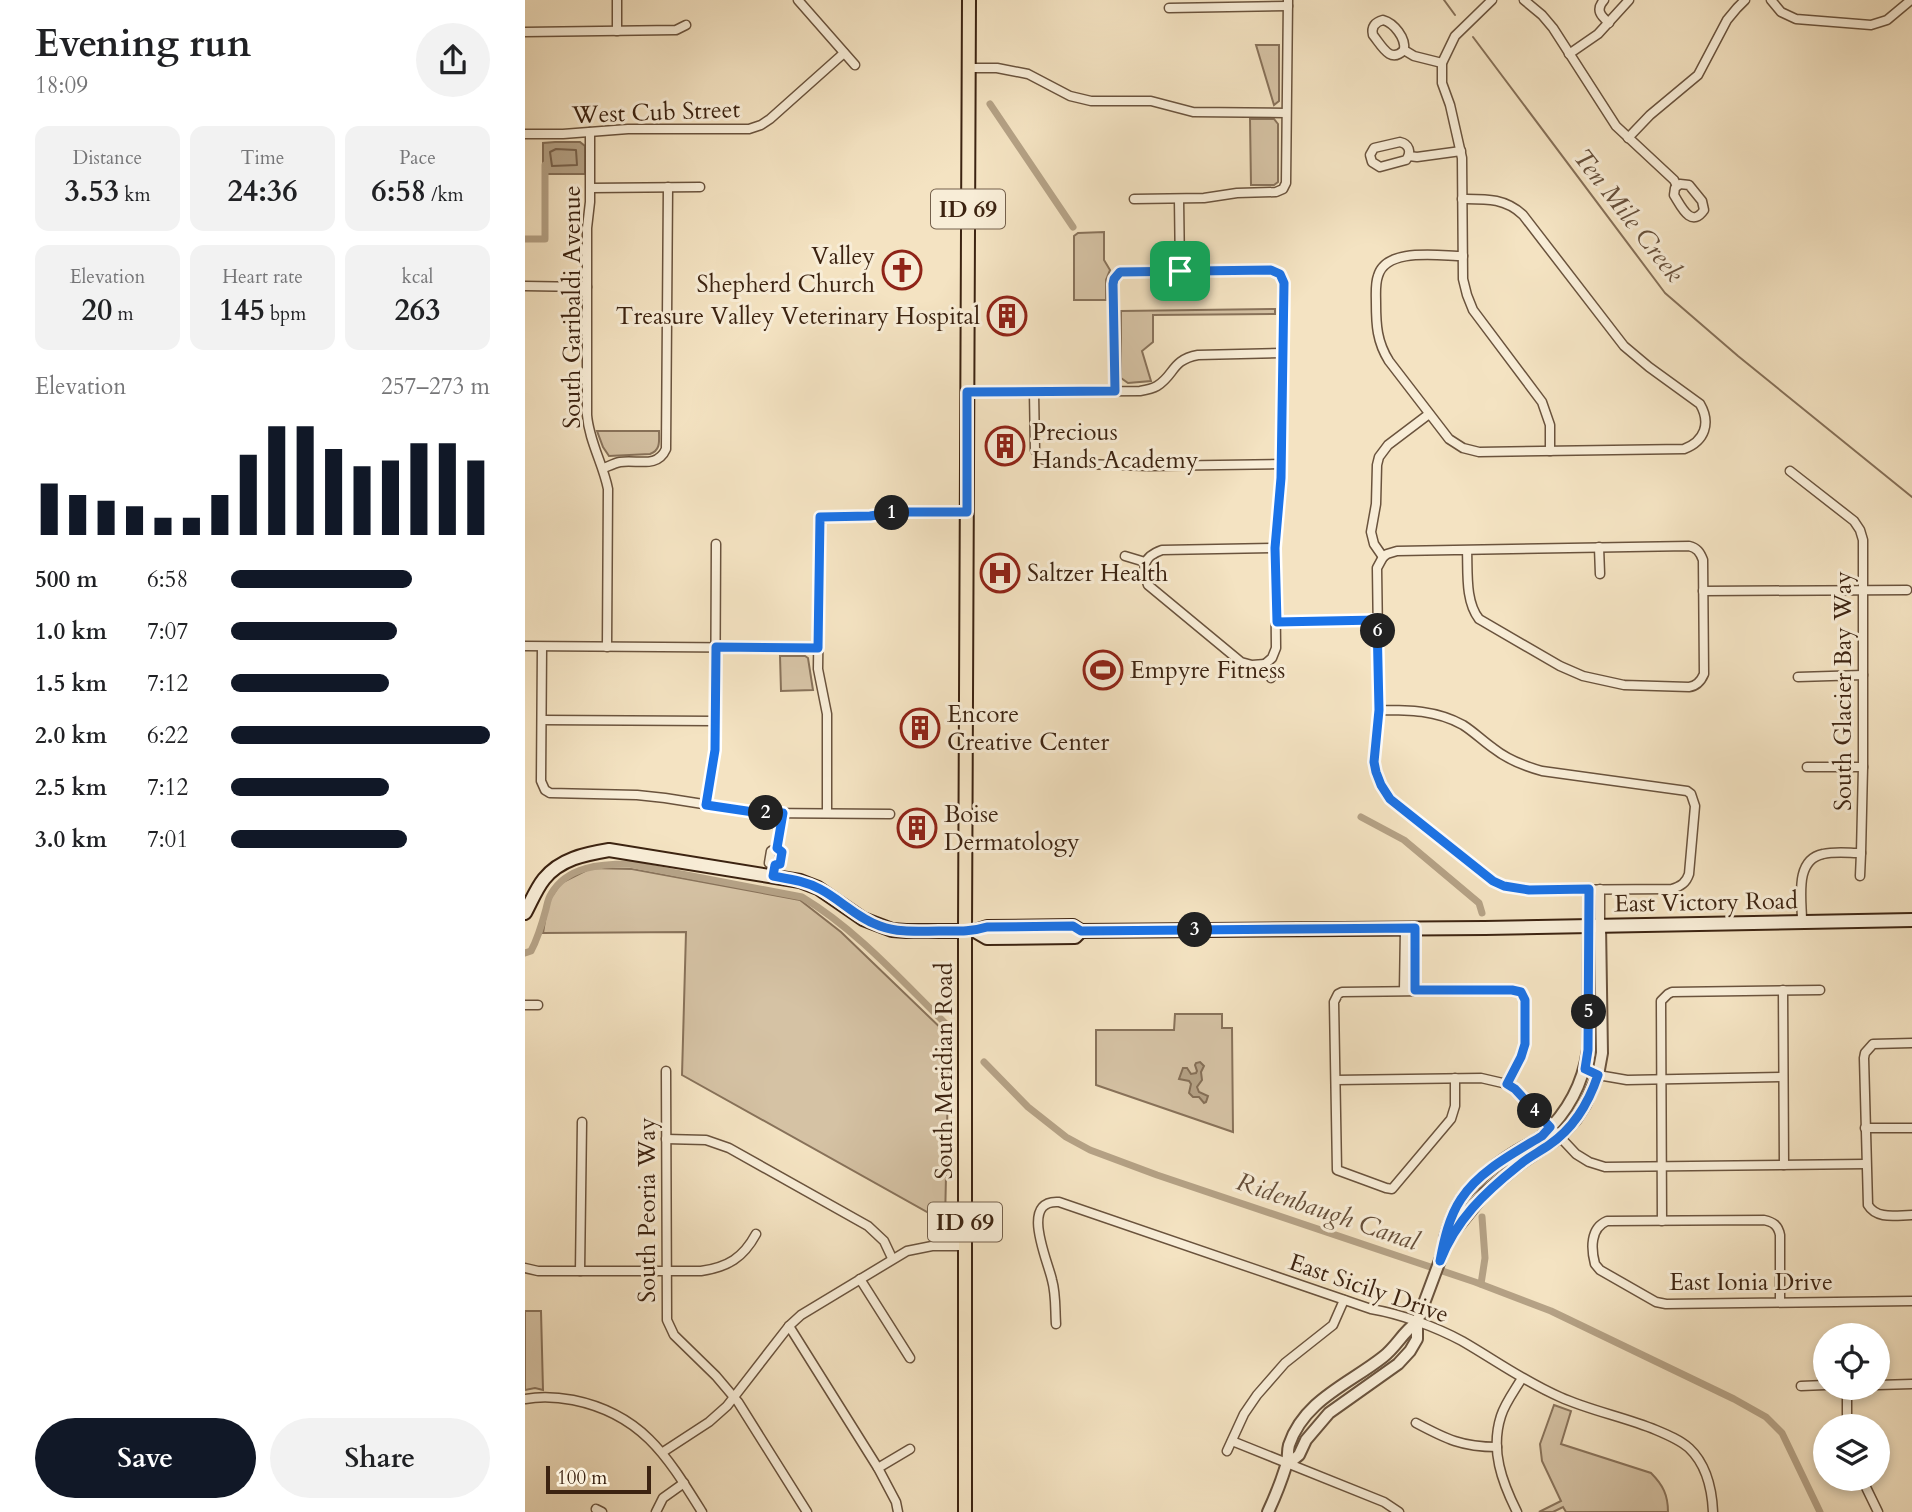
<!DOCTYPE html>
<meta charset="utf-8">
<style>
:root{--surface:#fff;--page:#f2f2f2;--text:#202124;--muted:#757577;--accent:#111827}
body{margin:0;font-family:Cardo,serif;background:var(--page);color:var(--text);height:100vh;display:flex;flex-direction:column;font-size:26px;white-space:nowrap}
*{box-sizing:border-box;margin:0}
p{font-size:23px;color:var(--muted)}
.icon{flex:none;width:38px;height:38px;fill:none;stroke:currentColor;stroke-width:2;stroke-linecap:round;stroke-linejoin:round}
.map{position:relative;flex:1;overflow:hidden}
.side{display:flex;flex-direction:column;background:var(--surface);width:525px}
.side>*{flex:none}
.buttons{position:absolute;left:1288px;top:1323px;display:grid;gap:14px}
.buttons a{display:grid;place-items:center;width:77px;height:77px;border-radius:50%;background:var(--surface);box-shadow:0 4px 10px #0003;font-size:35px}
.scale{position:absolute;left:21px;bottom:18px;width:105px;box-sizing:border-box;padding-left:7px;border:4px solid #3c2311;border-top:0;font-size:19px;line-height:24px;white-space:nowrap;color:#3c2311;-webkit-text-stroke:5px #f8edd7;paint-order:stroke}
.pin{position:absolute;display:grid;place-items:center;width:60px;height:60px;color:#fff;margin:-30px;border-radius:14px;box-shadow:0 4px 10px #0006}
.km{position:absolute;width:35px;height:35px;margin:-18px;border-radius:50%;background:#222;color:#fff;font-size:19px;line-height:35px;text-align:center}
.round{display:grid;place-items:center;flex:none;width:74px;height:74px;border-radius:37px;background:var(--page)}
.overview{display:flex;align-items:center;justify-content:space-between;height:119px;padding:0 35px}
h1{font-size:38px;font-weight:700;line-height:52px}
.figures{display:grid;grid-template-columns:repeat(3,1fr);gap:10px;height:119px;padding:7px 35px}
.figures div{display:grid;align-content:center;border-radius:14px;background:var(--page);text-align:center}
.figures b{font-size:30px;font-weight:700}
.figures small{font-size:19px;font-weight:400}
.figures p{font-size:19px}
.chart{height:196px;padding:14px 35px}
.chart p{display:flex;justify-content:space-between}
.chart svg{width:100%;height:126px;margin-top:7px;stroke:var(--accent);stroke-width:6}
.button{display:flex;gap:14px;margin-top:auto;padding:14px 35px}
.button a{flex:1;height:80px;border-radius:42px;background:var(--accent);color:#fff;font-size:28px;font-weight:700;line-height:80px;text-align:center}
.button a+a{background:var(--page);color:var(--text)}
ul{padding:0 35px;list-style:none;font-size:23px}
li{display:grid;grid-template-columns:112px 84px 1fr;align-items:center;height:52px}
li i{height:18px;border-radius:9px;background:var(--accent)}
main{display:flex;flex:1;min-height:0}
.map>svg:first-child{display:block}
</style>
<main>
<section class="side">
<div class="overview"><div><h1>Evening run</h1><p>18:09</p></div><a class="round"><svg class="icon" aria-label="share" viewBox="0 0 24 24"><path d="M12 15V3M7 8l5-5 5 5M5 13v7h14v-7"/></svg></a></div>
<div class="figures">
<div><p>Distance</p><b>3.53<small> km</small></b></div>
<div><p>Time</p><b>24:36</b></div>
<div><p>Pace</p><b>6:58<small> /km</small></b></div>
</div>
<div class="figures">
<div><p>Elevation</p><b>20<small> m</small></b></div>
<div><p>Heart rate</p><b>145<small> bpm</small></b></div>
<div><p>kcal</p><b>263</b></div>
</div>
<div class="chart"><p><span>Elevation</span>257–273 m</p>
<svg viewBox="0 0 160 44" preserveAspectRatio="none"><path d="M5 44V26M15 44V30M25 44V32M35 44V34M45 44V38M55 44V38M65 44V30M75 44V16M85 44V6M95 44V6M105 44V14M115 44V20M125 44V18M135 44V12M145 44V12M155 44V18"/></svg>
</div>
<ul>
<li><b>500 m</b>6:58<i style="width:70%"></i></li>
<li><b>1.0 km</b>7:07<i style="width:64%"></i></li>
<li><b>1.5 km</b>7:12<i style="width:61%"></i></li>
<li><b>2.0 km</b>6:22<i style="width:100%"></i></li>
<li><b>2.5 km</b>7:12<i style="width:61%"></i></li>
<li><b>3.0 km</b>7:01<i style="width:68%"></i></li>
</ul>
<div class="button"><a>Save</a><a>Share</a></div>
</section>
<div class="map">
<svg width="1387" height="1512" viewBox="0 0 1387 1512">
<rect width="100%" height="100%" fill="#f4e3c2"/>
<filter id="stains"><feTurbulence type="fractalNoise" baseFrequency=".00286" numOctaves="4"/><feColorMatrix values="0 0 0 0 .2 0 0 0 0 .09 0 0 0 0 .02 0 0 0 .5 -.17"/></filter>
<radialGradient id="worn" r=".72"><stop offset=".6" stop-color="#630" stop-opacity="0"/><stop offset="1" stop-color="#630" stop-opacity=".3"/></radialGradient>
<!-- green -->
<g fill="#d5c2a4" stroke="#88725a" stroke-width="2">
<path d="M731,45H754V101L749,105Z"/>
<path d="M725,119H749L753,124V182L749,185H726Z"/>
<path d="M579,232V260L585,270L581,280V300H549V236L553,233Z"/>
<path d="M750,309V314L628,315V342L617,351L626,381L603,383L596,378V311Z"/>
<path d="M72,431H134C134,441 136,450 125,454L84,456L78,447Z"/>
<path d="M255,656H280L283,658L288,690L256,691Z"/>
<path d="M66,868L107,869L275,900L316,932L424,1036L420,1222L157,1075L161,932L18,933L23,902L36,883Z"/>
<path d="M650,1014H697V1028H707L708,1132L571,1085V1030H649Z"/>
<path d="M0,1311H16L18,1390L10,1388L0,1390Z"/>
<path d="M1029,1405L1046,1411L1036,1444L1126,1473C1138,1485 1143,1495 1143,1512H1041L1038,1507L1028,1512H1014L1036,1501L1017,1461L1015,1444Z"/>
</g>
<!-- water -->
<g fill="#b5a286" stroke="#856f57" stroke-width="2">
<path d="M30,142H55L60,146V174H18V143Z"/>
<path d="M675,1062L679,1066L676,1072L677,1080L672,1087L674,1092L683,1096L681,1102L679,1103L674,1097H668L664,1093L666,1084L664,1081L654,1079L658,1068H662L666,1074L671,1073L672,1071L670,1065L671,1063Z"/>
</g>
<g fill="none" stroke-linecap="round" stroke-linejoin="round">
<!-- shore -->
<path stroke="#78624c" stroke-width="2" d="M31,149L51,150L52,165L27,166L25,152Z"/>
<!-- stream -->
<g stroke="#856f57" stroke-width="2">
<path d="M919,0L930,15"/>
<path d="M948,37L1140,293L1213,356L1387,497"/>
</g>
<!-- canal -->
<g stroke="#b5a286" stroke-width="7">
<path d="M465,104L548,227"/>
<path d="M0,239H20V165"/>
<path d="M836,817L879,840L954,903L957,913"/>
<path d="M0,953L6,951C13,938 17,924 21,909C22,905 23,898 26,894C42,866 76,864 104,864L277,897C332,930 376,980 421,1024"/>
<path d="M459,1062L503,1107L541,1137L565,1150L632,1175L950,1282L1026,1311L1209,1399L1241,1417L1257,1433L1295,1512"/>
<path d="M956,1284L960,1258L957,1217"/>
</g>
<defs>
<g id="minor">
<path d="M92,0V31"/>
<path d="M273,0L330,65"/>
<path d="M967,0L930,36L917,63V83L925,105L937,158L938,279L942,295L948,310L1017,402L1025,425V451"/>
<path d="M999,0L1017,15L1028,28L1091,126L1149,180L1152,186"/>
<path d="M1079,0C1070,10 1076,16 1084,23"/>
<path d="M1246,0L1256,12L1271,19L1346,25L1362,20L1386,0"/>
<path d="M644,8L763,6"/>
<path d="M858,20C869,23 881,38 879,50C865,64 857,46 848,35C846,27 850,22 858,20Z"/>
<path d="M0,32L151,30L161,25"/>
<path d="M879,50L889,56L917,63"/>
<path d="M1044,54L1073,34L1104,0"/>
<path d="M443,68H472L503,74L545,96L566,101H626L668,112L761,113"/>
<path d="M65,132V202L62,228V415C64,441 78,464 83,489L82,647"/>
<path d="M0,134H38L103,129H224L236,125L245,119L319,53"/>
<path d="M1103,138L1125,115L1173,75L1202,20L1212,8L1220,0"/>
<path d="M875,142C884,144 887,152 881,160L855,167L847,162L845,155L849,148Z"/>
<path d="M884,156L892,157L936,151"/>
<path d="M1155,184L1164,185L1177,201L1179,210C1166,229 1156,206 1149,195L1150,188Z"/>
<path d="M66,188L175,187"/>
<path d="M609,199L679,198L712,193L751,192L758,189L761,183L763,0"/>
<path d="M654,199L655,271"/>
<path d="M937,199C961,199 980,198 998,215L1099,346L1124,367L1175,404C1186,423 1180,441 1159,449L954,452L938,448L924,439L864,361C852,342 851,325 851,303C851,294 850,284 853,276C861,247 914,256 938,256"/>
<path d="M0,286L62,287"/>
<path d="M590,391L588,284C589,277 592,273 600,272L745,270L755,274L759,283L756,478L750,548L751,648L747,658L740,664"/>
<path d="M442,392L615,391C621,390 627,389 632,386C650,375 646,360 673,355L758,353"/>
<path d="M509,392L510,450L516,458L525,463L624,466L756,464"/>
<path d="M79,468C84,466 90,463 95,462C112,459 132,469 141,449L143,187"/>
<path d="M1265,471L1329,521L1335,530L1338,540V767L1336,853C1324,853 1310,851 1298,854C1269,860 1277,899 1277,921"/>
<path d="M1074,547L1075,574"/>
<path d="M600,556L620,562"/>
<path d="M858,557L862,554L872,551L1164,546C1172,548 1175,552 1178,560L1179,674C1176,681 1172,686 1164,687L1099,685L1058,676L1035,666L954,619C940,601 943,572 942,550"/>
<path d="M858,557L849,544L846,532L851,504L852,465L854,457L863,445L904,414"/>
<path d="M1178,591L1382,590"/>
<path d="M752,622L852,620"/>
<path d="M0,646L293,648"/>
<path d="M17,647L16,781L20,790L25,793L112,795L140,798L235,813L365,814"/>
<path d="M740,664L727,665L716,662L623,585C617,567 617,557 637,550L750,548"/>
<path d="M740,664L746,678"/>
<path d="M1273,677L1338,675"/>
<path d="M854,710C884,710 911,710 938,725C949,732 958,741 968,748C983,760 999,766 1017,771L1162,791L1166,794L1170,806L1164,874C1161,883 1156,886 1147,889L1004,890L979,886L968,881L865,799L856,785L851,773L849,762L854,710L852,568L858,557"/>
<path d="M17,720L190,721"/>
<path d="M1282,767H1338"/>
<path d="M181,805L190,750L191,544"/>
<path d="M302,813V714L293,669L295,517L345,516L372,512H442"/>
<path d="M252,848L258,813"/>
<path d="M248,876L250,865H255L257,852L252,848L246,851L244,863L250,865"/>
<path d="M1335,876L1336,853"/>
<path d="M1064,889V926"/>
<path d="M1075,889V925"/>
<path d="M890,928V990"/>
<path d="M879,990L880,929"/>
<path d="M1258,990L1259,1165"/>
<path d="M0,1005H13"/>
<path d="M1387,1043L1348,1044L1340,1053L1339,1058L1343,1205C1352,1220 1372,1215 1387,1215"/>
<path d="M1060,1069L1073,1075L1102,1080L1258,1077"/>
<path d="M141,1071L142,1320L149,1335L191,1376L213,1402L282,1512"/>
<path d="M930,1078V1106L926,1119L867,1189L861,1188L812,1170L809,1002L813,994L817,992L987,990L996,992L1000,1000V1044L996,1057L982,1084"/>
<path d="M811,1080L956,1078L982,1084L990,1089L1051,1154L1064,1162L1080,1167L1340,1164"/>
<path d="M1340,1128H1387"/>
<path d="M141,1139L181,1140L204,1148L343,1226L359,1241L367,1258"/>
<path d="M1137,1221L1136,1001L1143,994L1147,992L1295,990"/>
<path d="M0,1268L13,1271H176C203,1267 218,1258 231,1234"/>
<path d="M55,1271L57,1122"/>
<path d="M335,1279L385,1358"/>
<path d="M1255,1302V1235C1253,1225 1248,1222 1239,1220L1082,1221C1065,1228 1066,1249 1070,1264L1075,1270L1131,1302L1141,1304L1387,1301"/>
<path d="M531,1324C530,1309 531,1294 527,1280C523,1261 494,1199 534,1202L846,1309C876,1314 911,1327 937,1341C970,1360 1000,1382 1035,1397C1066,1411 1100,1417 1131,1430C1143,1435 1155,1440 1164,1448C1182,1465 1187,1489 1188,1512"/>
<path d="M264,1326L353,1468L371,1502L373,1512"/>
<path d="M1353,1385L1387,1384"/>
<path d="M1276,1386L1300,1385"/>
<path d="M1322,1388V1426"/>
<path d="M0,1399C16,1396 32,1397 48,1400C117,1414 142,1456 177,1512"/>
<path d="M891,1423C921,1439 937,1447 972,1447"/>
<path d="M707,1441L859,1502L874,1512"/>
<path d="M702,1451L719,1414L732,1395L760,1363L808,1325L819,1300"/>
<path d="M138,1452L184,1422L202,1406L264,1326L276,1315L382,1251L407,1246H440"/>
<path d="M353,1468L385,1449"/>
<path d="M1337,1479L1353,1512"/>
<path d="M71,1509L77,1512"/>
<path d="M131,1512L138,1498L159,1483"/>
<path d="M992,1512C977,1482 965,1450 976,1416C980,1403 990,1390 997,1378"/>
</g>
<g id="tertiary">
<path d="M920,1238C924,1224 929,1209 937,1198C951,1179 971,1164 990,1152C999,1146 1010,1142 1018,1135C1043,1112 1058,1083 1063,1050L1064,926"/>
<path d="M763,1464L774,1455L781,1440L804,1413L873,1364L885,1351L892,1339V1322L923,1239L960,1193L995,1164L1035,1137L1051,1119L1060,1105L1073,1075L1077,1053L1075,925"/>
<path d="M743,1512C750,1497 756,1482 761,1466C764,1459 762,1452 764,1445C779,1400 824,1384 858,1357C872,1346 877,1333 892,1322"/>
</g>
<g id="secondary">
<path d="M0,913C6,902 11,889 19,879C35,859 60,854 84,850L275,881L293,888L338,919L367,930L381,931H450L462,927L548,926L556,931L960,928L1387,920"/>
<path d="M450,931L462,938L550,937L556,931"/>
</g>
<path id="primary" d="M440,1512V931L444,0"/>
</defs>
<!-- minor casing -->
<use href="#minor" stroke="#6a533d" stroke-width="11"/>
<!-- tertiary casing -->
<use href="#tertiary" stroke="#6a533d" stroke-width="14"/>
<!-- secondary casing -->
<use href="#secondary" stroke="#3c2311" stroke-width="16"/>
<!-- primary casing -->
<use href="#primary" stroke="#3c2311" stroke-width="16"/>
<!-- minor -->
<use href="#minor" stroke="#f8edd7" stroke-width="8"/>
<!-- tertiary -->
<use href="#tertiary" stroke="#f8edd7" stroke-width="10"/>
<!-- secondary -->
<use href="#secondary" stroke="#f8edd7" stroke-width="12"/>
<!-- primary -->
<use href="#primary" stroke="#f4e3c2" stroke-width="12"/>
</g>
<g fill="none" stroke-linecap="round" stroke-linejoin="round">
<defs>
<path id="route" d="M746,270L755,274L759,283L756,478L750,548L752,622L852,620L854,710L849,762L851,772L856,785L865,799L968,881L979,886L1004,890L1064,889L1063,1050L1060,1069L1073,1075C1064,1102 1049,1128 1024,1145C1014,1152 1002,1158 993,1166C959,1193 931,1220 915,1261C919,1240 924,1217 936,1199C954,1171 989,1153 1017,1136L1025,1127L990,1089L982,1084L996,1057L1000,1044V1000L996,992L987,990H890V928L556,931L548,926L462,927C446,932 430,931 414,931C394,931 374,933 355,926C332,918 316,900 295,889C280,881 264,879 248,876L250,865L255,864L257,852L252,848L258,813H235L181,805L190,750L191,647L293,648L295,517L345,516L372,512H442V392L590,391L588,284L589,279L595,272Z"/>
</defs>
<!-- route casing -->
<use href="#route" stroke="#fff" stroke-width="14"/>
<!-- route -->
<use href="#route" stroke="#1a73e8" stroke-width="9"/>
</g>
<!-- icons -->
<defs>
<symbol id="church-ring" viewBox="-11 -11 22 22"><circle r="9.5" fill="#f8edd7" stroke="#8f2418" stroke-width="1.5"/><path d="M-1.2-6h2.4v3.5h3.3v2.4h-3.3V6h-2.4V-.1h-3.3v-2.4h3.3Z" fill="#8f2418"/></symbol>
<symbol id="building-ring" viewBox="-11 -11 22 22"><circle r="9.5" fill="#f8edd7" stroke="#8f2418" stroke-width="1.5"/><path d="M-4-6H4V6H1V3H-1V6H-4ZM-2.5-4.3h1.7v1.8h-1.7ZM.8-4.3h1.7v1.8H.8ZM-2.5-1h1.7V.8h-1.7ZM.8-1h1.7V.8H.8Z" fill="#8f2418"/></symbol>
<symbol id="hospital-ring" viewBox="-11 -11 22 22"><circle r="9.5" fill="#f8edd7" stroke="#8f2418" stroke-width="1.5"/><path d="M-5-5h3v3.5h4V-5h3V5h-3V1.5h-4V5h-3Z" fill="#8f2418"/></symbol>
<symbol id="stadium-ring" viewBox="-11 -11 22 22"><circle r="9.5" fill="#f8edd7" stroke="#8f2418" stroke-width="1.5"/><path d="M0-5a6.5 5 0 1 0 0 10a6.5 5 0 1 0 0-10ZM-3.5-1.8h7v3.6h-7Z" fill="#8f2418"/></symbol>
</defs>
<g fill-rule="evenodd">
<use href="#church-ring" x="355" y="248" width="44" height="44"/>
<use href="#building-ring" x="460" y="294" width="44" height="44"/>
<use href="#building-ring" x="458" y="424" width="44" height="44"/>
<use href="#hospital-ring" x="453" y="551" width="44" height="44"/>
<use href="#stadium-ring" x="556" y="648" width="44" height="44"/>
<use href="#building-ring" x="373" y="706" width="44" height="44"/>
<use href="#building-ring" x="370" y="806" width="44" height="44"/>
</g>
<g text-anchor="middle" stroke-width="6" stroke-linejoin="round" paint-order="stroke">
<!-- shield labels -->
<g fill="#f8edd7" stroke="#74604c" stroke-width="2">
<rect x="406" y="189.5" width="74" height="39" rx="5"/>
<rect x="403" y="1202.5" width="74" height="39" rx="5"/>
</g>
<g font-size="23" font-weight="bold" fill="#3c2311">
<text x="443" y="217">ID 69</text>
<text x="440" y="1230">ID 69</text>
</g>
<!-- street labels -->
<g font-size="24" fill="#3c2311" stroke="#f8edd7">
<text transform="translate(131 112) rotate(-2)" y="8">West Cub Street</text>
<text transform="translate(47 307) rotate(-90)" y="8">South Garibaldi Avenue</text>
<text transform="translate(1318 691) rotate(-90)" y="8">South Glacier Bay Way</text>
<text transform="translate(1181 902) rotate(-1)" y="8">East Victory Road</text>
<text transform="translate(419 1071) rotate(-90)" y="8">South Meridian Road</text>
<text transform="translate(122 1210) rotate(-90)" y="8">South Peoria Way</text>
<text x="1226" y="1290">East Ionia Drive</text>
<text transform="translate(844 1288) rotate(19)" y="8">East Sicily Drive</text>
</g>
<!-- poi labels -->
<g font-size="24" fill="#3c2311" stroke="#f8edd7" text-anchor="start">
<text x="350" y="264" text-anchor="end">Valley<tspan x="350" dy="28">Shepherd Church</tspan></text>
<text x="455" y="324" text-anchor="end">Treasure Valley Veterinary Hospital</text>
<text x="507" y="440">Precious<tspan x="507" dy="28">Hands Academy</tspan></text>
<text x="502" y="581">Saltzer Health</text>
<text x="605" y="678">Empyre Fitness</text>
<text x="422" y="722">Encore<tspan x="422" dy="28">Creative Center</tspan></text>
<text x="419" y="822">Boise<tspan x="419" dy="28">Dermatology</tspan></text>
</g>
<!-- water labels -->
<g font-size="26" font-style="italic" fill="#664f3a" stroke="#f8edd7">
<text transform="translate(1104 215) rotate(52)" y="9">Ten Mile Creek</text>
<text transform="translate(803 1211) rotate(19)" y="9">Ridenbaugh Canal</text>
</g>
</g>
<rect width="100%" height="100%" filter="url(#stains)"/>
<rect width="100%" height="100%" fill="url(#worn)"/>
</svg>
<div class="buttons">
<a><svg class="icon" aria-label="locate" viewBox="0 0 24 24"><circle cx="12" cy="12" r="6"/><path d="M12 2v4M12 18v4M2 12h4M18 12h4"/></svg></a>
<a><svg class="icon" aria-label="layers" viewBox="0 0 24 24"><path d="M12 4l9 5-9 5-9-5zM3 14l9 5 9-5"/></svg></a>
</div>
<div class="scale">100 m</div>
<div class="pin" style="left:655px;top:271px;background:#1e9e55"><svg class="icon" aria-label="arrive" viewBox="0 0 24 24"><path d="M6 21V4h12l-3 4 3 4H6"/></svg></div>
<b class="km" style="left:367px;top:513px">1</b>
<b class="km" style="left:241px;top:813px">2</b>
<b class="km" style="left:670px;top:930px">3</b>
<b class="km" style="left:1010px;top:1111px">4</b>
<b class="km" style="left:1064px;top:1012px">5</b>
<b class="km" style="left:853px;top:631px">6</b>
</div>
</main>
